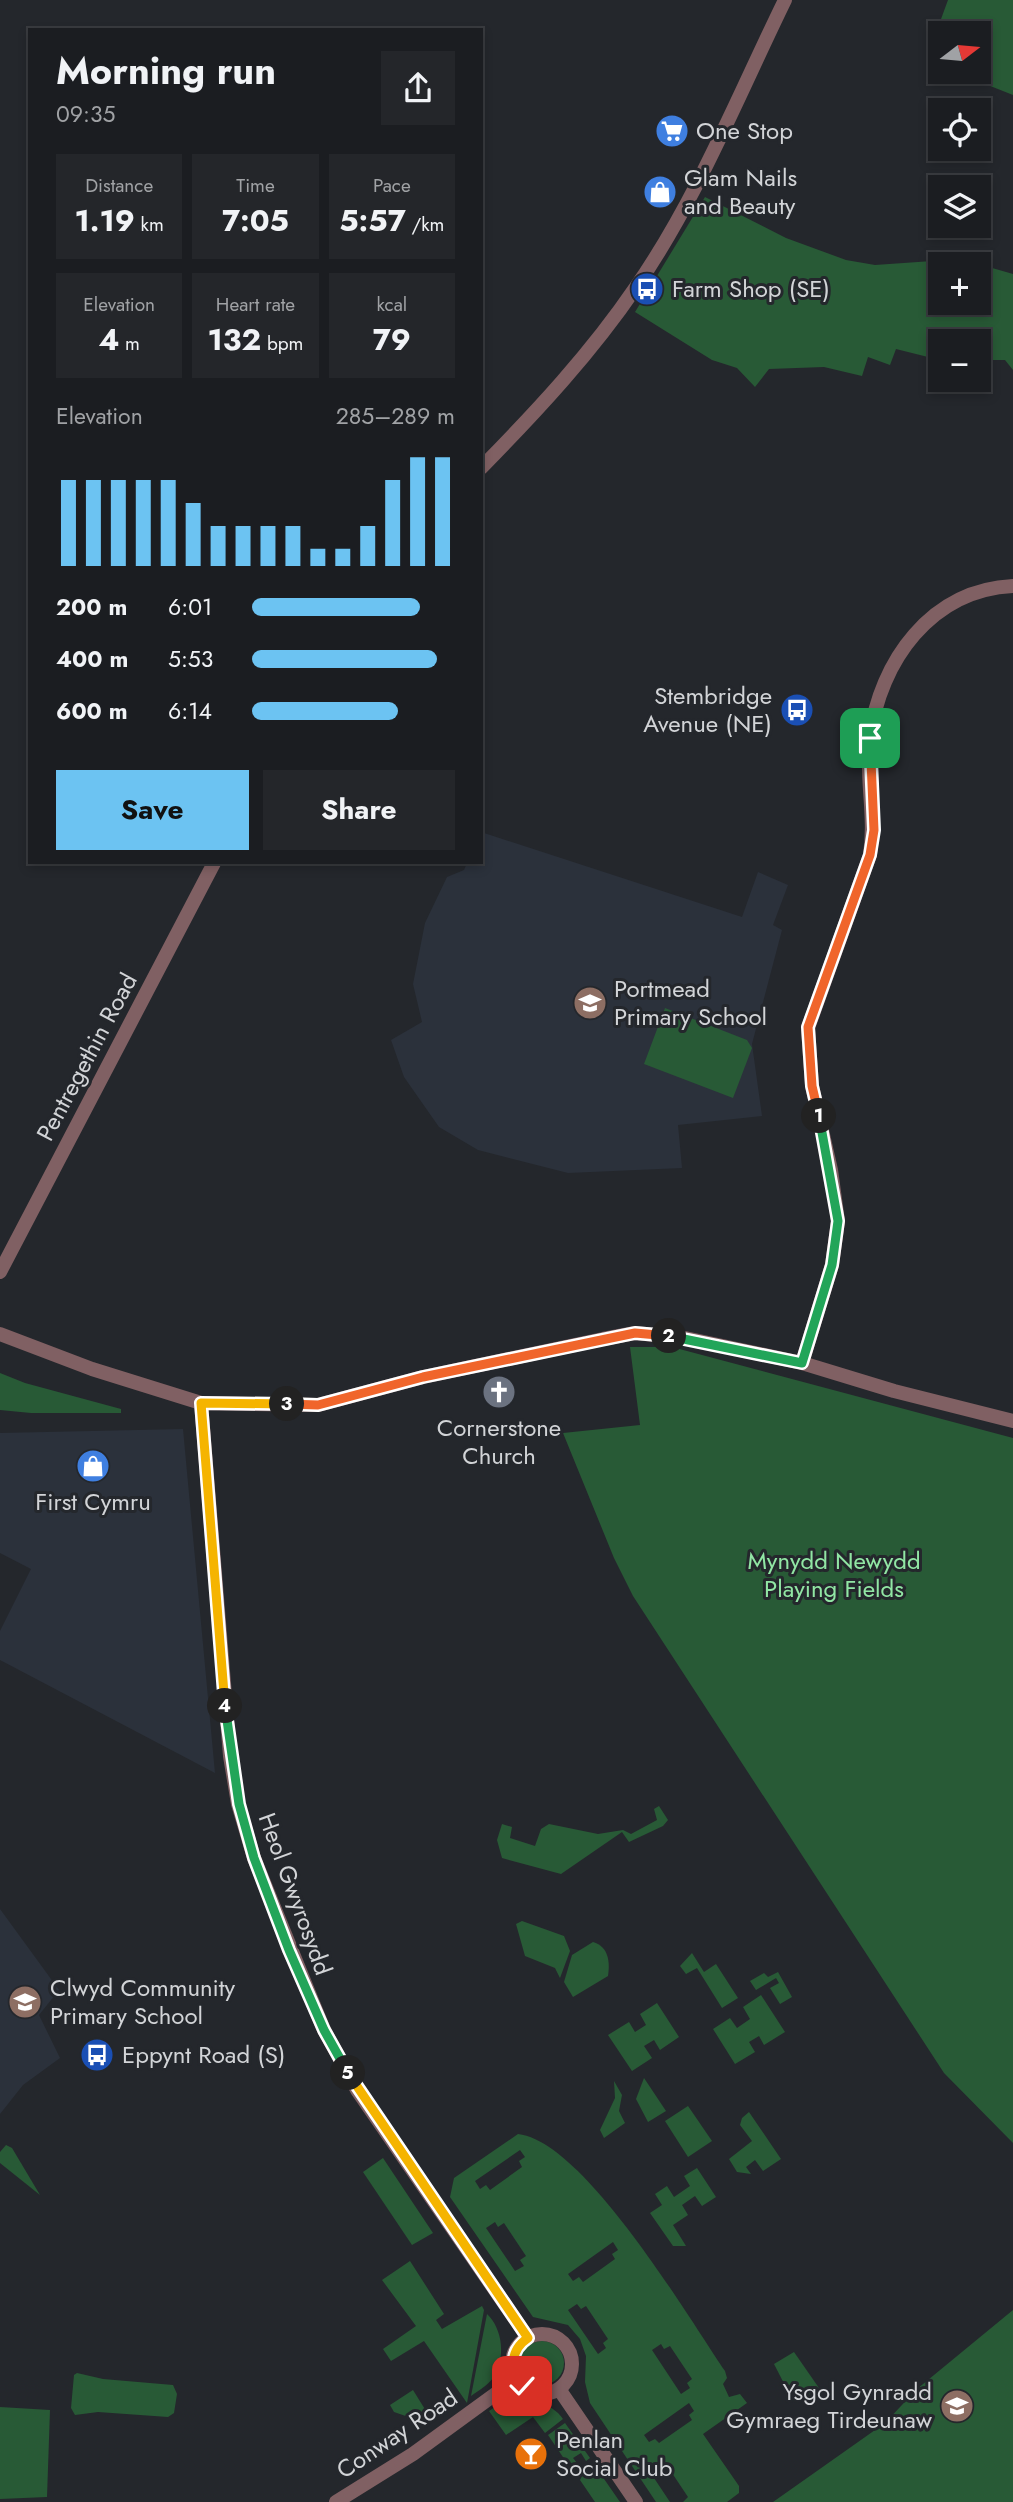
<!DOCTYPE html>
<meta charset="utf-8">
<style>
:root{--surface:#1b1d21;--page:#24262a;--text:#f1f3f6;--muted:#a0a2a5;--line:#393b3f;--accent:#6cc3f2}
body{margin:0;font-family:Jost,sans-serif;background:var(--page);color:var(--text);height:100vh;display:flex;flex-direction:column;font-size:26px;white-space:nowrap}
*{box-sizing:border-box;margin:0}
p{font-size:23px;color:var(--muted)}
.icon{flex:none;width:38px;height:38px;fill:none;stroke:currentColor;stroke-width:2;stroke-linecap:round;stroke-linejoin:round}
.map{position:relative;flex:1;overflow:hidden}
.details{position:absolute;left:28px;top:28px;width:455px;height:836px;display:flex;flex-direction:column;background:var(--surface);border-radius:0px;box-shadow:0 4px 10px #0003,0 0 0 2px var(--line)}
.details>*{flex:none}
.needle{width:46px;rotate:74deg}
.controls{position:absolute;left:928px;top:21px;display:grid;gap:14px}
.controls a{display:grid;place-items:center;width:63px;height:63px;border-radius:0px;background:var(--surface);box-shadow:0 4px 10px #0003,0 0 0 2px var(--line);font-size:35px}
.pin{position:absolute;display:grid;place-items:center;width:60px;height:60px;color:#fff;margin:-30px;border-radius:14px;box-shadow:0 4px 10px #0006}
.km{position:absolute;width:35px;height:35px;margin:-18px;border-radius:50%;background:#222;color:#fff;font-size:19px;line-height:35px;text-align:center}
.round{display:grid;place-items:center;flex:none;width:74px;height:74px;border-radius:0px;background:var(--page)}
.head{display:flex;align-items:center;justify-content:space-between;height:119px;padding:0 28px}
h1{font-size:38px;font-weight:700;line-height:52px}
.figures{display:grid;grid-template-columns:repeat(3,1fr);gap:10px;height:119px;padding:7px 28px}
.figures div{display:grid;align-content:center;border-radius:0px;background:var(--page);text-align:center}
.figures b{font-size:30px;font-weight:700}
.figures small{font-size:19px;font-weight:400}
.figures p{font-size:19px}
.chart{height:196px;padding:14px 28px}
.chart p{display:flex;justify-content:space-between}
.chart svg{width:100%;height:126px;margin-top:7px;stroke:var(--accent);stroke-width:6}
.primary-button{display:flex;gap:14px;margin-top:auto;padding:14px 28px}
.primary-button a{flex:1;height:80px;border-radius:0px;background:var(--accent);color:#111;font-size:28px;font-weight:700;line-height:80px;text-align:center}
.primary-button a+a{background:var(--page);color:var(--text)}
ul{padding:0 28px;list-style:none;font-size:23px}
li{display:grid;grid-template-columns:112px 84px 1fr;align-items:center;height:52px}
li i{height:18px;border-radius:9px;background:var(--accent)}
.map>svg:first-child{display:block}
</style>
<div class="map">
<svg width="1013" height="2502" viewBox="0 0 1013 2502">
<rect width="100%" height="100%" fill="#24272c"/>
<!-- built -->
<g fill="#2b313b">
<path d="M481,832L742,917L758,872L788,885L773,925L782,930L752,1044L762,1116L678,1125L682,1168L568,1173L478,1150L439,1127L404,1077L391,1040L422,1022L413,984L425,923L447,877L464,870L467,863H481Z"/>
<path d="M183,1429L215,1773L0,1660V1631L31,1569L0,1553V1433Z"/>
<path d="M0,1909L59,1990L39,2015L60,2058L23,2085L0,2114Z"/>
</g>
<!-- green -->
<g fill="#285a36" fill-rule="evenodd">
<path d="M948,0H1013V95L955,72H978V33H940V66L926,60Z"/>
<path d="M705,197L786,238L846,260L875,265L961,259L1013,274V370L1005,360H978V341H940V360L896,349L890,365L868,357L862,376L824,367L769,369L755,387L737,368L712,360L635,312ZM940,264H978V303H940Z"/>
<path d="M665,1008L747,1040L752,1048L733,1098L644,1064Z"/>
<path d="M630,1347H672L1013,1438V2143L944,2073L633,1596L614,1558L563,1433L640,1425Z"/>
<path d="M0,1373L25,1383L121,1409V1413H31L0,1410Z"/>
<path d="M659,1806L668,1820L663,1826L629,1842L622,1832L561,1874L502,1858L497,1840L502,1824L512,1827L510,1838L535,1846L541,1829L549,1824L598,1834L623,1830L631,1834L657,1820L654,1809Z"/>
<path d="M522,1921L564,1936L570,1951L560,1978L555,1968L525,1956L516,1924Z"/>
<path d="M593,1942C609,1947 610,1962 608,1976L573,1997L564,1982L572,1955Z"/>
<path d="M692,1953L704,1972L716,1964L738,1998L722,2008L697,1968L686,1974L680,1966Z"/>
<path d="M778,1972L792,1997L780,2004L770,1988L779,1983L776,1978L756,1990L750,1981L764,1973L768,1977Z"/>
<path d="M761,1995L785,2032L764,2045L759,2036L749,2042L755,2052L735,2064L713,2029L730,2018L737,2028L750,2019L743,2007Z"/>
<path d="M657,2003L679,2037L660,2050L654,2040L644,2046L652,2058L632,2071L608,2035L629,2022L635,2032L646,2025L640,2014Z"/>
<path d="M644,2078L666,2111L648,2122L636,2099Z"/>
<path d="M614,2081L622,2095L619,2111L625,2123L604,2138L600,2130L615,2098Z"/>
<path d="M688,2106L712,2141L688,2157L665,2121Z"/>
<path d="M749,2112L781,2159L763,2171L755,2160L746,2167L751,2174L737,2172L729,2159L752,2141L740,2125L742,2118Z"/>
<path d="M518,2134C584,2141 688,2317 725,2371L727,2378L723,2384L729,2397L740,2394L747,2403L703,2434L739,2486V2493L727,2502H683L688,2497L666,2464L660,2468L656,2463L648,2469L670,2502H656L590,2403L585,2382L586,2356L580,2339L568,2325L533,2317L450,2197L454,2178ZM520,2150L525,2157L519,2161L522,2167L490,2190L486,2185L480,2189L475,2181ZM495,2222L498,2227L504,2223L526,2256L520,2260L524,2266L515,2271L486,2228ZM613,2242L618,2250L612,2254L615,2259L583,2282L579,2277L573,2281L568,2274ZM577,2304L581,2309L586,2306L608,2339L603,2343L606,2348L598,2354L568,2310ZM661,2344L664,2349L670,2346L692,2379L687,2383L690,2388L681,2394L652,2350ZM689,2403L694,2411L689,2415L692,2420L659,2443L655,2439L649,2442L644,2435Z"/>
<path d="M6,2145L12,2148L40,2195L0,2163V2152Z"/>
<path d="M383,2158L433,2233L412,2245L363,2172Z"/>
<path d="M697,2168L716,2197L702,2206L695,2196L682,2205L688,2215L673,2225L686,2246H673L650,2213L662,2205L655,2194L667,2186L674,2197L690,2186L684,2176Z"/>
<path d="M410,2261L444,2314L436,2320L442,2329L482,2306L484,2310L467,2403L424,2341L391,2361L383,2349L416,2326L382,2280Z"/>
<path d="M1013,2310V2502H773L885,2423L917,2389Z"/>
<path d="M487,2314C503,2329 506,2359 493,2378C488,2385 478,2391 471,2396Z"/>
<circle cx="542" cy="2363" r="22"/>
<path d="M794,2352L819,2388L798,2402L793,2401L774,2364Z"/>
<path d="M77,2373L103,2379L173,2385L177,2394L174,2413L168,2417L98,2412L75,2415L71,2408L74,2375Z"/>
<path d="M413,2390L431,2419L429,2424L394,2412L390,2405Z"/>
<path d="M507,2399C527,2399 552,2402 563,2419L545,2433L533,2417L506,2435L489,2411Z"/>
<path d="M0,2407L50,2410L47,2497L0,2499Z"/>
<path d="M565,2423L590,2458L586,2461L581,2453L573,2458L577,2463H567L548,2435Z"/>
<path d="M593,2463L620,2502H595L580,2480L583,2474L586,2478L594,2474L589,2465Z"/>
</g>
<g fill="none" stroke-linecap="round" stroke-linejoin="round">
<!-- tertiary -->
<g stroke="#806063" stroke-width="14">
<path d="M481,468C537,411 591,353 636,287C697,199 738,96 785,0"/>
<path d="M0,1272L214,863"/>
<path d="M0,1334L92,1369L201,1403L318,1405L423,1377L603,1339L635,1333L685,1338L802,1363L894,1391L1013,1421"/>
<path d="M802,1363L832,1265L838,1221L831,1170L812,1086L808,1028L870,855C876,815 865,776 870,737C880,661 931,590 1013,586"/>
<path d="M201,1403L230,1756L238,1804L254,1858L324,2030L357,2090L528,2338"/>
<circle cx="542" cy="2364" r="30"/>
<path d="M559,2389L636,2502"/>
<path d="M336,2502L413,2454L516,2379"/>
</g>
</g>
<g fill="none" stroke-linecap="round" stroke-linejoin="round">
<defs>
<path id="split-1" d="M819,1116L812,1086L808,1027L870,855L874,830L870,738"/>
<path id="split-2" d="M669,1336L802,1363L832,1265L838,1221L819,1116"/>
<path id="split-3" d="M287,1404L318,1405L423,1377L635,1333L669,1336"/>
<path id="split-4" d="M225,1706L201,1403L287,1404"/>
<path id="split-5" d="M225,1706L239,1804L254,1858L289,1950L324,2030L348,2073"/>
<path id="split-6" d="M348,2073L528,2338C510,2350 509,2370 522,2386"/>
</defs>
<!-- split-1 casing -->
<use href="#split-1" stroke="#fff" stroke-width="14"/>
<!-- split-2 casing -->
<use href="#split-2" stroke="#fff" stroke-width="14"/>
<!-- split-3 casing -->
<use href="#split-3" stroke="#fff" stroke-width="14"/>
<!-- split-4 casing -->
<use href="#split-4" stroke="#fff" stroke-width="14"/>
<!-- split-5 casing -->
<use href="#split-5" stroke="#fff" stroke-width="14"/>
<!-- split-6 casing -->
<use href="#split-6" stroke="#fff" stroke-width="14"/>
<!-- split-1 -->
<use href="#split-1" stroke="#f0652b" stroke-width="9"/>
<!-- split-2 -->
<use href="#split-2" stroke="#22a559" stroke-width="9"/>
<!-- split-3 -->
<use href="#split-3" stroke="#f0652b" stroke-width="9"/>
<!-- split-4 -->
<use href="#split-4" stroke="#f5b400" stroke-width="9"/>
<!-- split-5 -->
<use href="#split-5" stroke="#22a559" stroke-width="9"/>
<!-- split-6 -->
<use href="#split-6" stroke="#f5b400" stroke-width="9"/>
</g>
<!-- icons -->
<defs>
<symbol id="supermarket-disc" viewBox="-11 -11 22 22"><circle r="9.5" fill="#3f7fe0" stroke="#24272c"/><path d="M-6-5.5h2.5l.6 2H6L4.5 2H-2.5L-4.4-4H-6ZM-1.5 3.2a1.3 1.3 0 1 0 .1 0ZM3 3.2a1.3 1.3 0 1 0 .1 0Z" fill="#fff"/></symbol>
<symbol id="shop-disc" viewBox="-11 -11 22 22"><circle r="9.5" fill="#3f7fe0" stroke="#24272c"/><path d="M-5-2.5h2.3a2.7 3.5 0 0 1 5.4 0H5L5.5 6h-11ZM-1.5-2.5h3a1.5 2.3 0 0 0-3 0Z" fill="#fff"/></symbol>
<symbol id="bus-disc" viewBox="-11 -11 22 22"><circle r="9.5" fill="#1a4fb4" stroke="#24272c"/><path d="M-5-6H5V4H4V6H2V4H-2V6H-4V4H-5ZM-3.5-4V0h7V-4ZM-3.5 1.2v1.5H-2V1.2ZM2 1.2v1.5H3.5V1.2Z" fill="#fff"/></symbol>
<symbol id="school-disc" viewBox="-11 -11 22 22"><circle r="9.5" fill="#8d6e63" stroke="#24272c"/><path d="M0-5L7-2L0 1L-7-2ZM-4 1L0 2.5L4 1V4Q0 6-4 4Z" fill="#fff"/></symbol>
<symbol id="church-disc" viewBox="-11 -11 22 22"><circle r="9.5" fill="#6b7280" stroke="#24272c"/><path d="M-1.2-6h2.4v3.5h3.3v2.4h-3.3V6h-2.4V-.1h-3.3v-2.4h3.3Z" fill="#fff"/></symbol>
<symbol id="bar-disc" viewBox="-11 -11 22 22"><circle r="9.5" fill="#e8710a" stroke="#24272c"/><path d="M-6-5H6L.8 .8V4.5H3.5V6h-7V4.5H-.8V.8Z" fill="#fff"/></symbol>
</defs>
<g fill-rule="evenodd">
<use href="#supermarket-disc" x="653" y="112" width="38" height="38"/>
<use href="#shop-disc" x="641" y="173" width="38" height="38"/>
<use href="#bus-disc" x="628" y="270" width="38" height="38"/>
<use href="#bus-disc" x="778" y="691" width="38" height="38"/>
<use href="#school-disc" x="571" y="984" width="38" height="38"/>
<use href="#church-disc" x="480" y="1373" width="38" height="38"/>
<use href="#shop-disc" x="74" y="1447" width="38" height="38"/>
<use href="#school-disc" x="6" y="1983" width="38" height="38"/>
<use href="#bus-disc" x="78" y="2036" width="38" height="38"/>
<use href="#school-disc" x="938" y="2387" width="38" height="38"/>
<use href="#bar-disc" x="512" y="2435" width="38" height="38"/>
</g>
<g text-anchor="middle" stroke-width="6" stroke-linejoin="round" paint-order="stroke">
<!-- poi labels -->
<g font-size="24" fill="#d2d4d7" stroke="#24272c" text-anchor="start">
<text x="696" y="139">One Stop</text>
<text x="684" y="186">Glam Nails<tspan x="684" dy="28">and Beauty</tspan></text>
<text x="672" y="297">Farm Shop (SE)</text>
<text x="772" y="704" text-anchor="end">Stembridge<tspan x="772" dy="28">Avenue (NE)</tspan></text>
<text x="614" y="997">Portmead<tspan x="614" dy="28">Primary School</tspan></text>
<text x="499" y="1436" text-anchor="middle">Cornerstone<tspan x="499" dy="28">Church</tspan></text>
<text x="93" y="1510" text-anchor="middle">First Cymru</text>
<text x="50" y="1996">Clwyd Community<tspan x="50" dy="28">Primary School</tspan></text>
<text x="122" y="2063">Eppynt Road (S)</text>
<text x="932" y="2400" text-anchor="end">Ysgol Gynradd<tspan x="932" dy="28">Gymraeg Tirdeunaw</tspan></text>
<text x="556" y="2448">Penlan<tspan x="556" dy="28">Social Club</tspan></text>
</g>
<!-- street labels -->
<g font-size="24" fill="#d2d4d7" stroke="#24272c">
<text transform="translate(87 1057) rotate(-62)" y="8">Pentregethin Road</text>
<text transform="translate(295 1894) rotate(70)" y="8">Heol Gwyrosydd</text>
<text transform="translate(397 2434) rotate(-34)" y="8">Conway Road</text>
</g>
<!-- park labels -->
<g font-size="24" fill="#91e6a4" stroke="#24272c">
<text x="834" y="1569">Mynydd Newydd<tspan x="834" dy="28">Playing Fields</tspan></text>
</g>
</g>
</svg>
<div class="controls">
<a><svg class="needle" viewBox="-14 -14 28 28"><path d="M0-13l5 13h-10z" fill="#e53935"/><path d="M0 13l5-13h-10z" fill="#a0a2a5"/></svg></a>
<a><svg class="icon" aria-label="locate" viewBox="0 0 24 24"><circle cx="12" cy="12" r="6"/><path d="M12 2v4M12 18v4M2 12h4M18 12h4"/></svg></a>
<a><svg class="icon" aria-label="layers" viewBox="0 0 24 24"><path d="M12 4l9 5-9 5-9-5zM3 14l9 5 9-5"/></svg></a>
<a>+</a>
<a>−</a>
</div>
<div class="pin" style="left:870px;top:738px;background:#1e9e55"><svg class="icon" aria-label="arrive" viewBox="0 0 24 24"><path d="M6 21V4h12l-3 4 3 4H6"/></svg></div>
<div class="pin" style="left:522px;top:2386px;background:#d93025"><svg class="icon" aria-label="check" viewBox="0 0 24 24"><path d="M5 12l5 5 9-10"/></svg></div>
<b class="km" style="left:819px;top:1116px">1</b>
<b class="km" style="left:669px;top:1336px">2</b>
<b class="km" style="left:287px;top:1404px">3</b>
<b class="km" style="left:225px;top:1706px">4</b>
<b class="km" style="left:348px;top:2073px">5</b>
<section class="details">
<div class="head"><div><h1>Morning run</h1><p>09:35</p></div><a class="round"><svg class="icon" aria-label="share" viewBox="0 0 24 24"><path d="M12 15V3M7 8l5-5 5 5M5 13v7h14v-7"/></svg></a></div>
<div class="figures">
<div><p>Distance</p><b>1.19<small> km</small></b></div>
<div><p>Time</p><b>7:05</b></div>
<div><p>Pace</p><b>5:57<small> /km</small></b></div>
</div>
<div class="figures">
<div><p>Elevation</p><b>4<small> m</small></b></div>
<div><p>Heart rate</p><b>132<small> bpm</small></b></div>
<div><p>kcal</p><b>79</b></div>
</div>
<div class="chart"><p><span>Elevation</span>285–289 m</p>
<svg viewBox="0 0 160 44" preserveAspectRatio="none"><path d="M5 44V14M15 44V14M25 44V14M35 44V14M45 44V14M55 44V22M65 44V30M75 44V30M85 44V30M95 44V30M105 44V38M115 44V38M125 44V30M135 44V14M145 44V6M155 44V6"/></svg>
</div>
<ul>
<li><b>200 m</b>6:01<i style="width:83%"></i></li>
<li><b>400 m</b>5:53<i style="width:91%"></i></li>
<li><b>600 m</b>6:14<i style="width:72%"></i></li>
</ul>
<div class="primary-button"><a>Save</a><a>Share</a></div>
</section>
</div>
